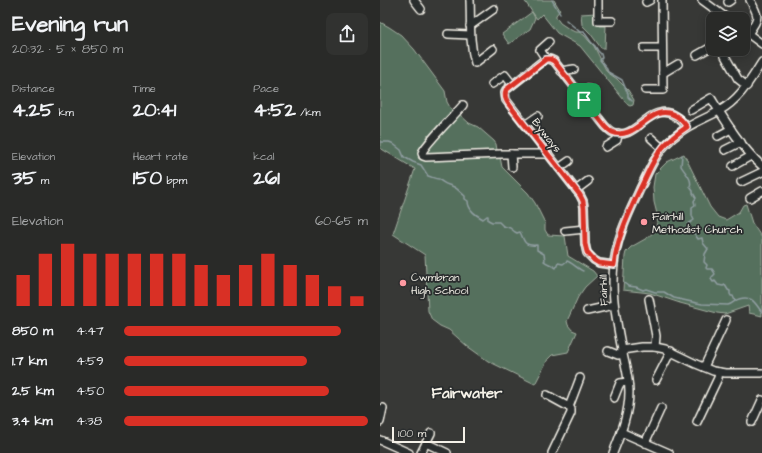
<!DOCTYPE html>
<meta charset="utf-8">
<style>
:root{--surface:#292a28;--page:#313230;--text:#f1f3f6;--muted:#a5a7a8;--line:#454645;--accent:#d93025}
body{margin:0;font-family:"Architects Daughter",sans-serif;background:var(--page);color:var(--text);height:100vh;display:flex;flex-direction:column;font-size:15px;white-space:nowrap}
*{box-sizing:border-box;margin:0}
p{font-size:13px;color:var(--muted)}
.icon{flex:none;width:22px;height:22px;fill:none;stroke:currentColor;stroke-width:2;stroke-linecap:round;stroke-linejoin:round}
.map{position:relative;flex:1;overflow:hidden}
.sheet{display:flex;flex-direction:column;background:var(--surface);width:380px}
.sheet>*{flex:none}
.tools{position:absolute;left:326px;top:12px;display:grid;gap:8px}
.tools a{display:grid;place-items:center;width:44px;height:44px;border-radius:8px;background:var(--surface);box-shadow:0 2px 10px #0003,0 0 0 1px var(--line);font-size:20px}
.scale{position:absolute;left:12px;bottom:10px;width:73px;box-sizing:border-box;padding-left:4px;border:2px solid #f4f1e8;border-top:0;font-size:11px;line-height:14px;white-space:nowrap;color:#f4f1e8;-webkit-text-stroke:3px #2a2d2e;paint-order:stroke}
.pin{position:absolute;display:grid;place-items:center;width:34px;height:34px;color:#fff;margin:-17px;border-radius:8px;box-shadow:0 2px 6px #0006}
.round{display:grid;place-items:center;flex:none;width:42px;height:42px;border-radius:8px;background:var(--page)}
.head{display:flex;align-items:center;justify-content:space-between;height:68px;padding:0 12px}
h1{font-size:22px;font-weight:700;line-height:30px}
.metrics{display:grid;grid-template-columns:repeat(3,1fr);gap:6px;height:68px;padding:4px 12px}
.metrics div{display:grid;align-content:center}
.metrics b{font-size:20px;font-weight:700}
.metrics small{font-size:11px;font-weight:400}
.metrics p{font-size:11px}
.chart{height:112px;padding:8px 12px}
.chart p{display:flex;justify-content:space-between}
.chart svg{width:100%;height:72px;margin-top:4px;stroke:var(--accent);stroke-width:6}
ul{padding:0 12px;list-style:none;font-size:13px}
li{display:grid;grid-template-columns:64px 48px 1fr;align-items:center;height:30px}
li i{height:10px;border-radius:5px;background:var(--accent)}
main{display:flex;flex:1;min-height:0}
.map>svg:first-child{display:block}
</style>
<main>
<section class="sheet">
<div class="head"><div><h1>Evening run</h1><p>20:32 · 5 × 850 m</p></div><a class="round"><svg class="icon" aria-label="share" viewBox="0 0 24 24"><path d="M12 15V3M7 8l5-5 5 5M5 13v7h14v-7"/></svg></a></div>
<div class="metrics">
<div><p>Distance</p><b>4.25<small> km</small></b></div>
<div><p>Time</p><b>20:41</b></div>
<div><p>Pace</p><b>4:52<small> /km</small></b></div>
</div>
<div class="metrics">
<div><p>Elevation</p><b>35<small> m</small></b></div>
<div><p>Heart rate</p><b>150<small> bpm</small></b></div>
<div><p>kcal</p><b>261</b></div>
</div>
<div class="chart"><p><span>Elevation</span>60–65 m</p>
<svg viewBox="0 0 160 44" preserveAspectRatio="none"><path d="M5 44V25M15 44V12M25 44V6M35 44V12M45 44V12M55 44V12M65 44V12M75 44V12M85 44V19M95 44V25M105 44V19M115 44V12M125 44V19M135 44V25M145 44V32M155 44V38"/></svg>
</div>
<ul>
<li><b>850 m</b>4:47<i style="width:89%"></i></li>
<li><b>1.7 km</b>4:59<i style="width:75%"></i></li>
<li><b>2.5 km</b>4:50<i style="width:84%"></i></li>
<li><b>3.4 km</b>4:38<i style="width:100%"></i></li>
</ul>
</section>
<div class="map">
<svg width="382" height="453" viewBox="0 0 382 453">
<rect width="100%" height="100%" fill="#373836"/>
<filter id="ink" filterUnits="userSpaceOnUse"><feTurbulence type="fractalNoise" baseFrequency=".025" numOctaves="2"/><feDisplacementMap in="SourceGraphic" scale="8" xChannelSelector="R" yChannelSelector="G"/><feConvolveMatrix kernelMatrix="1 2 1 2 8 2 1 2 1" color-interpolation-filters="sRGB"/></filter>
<g filter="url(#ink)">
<!-- green -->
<g fill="#556f5d" stroke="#a4b0a2">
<path d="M144,0H174L180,10L176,15V17L180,23L189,29L195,32H199L204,35L210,42L214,46L227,72L237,79L248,90L254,100L253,105L250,106L248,105L200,46L177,33L162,14L157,19Z"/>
<path d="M152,12L155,18L150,29L129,44L122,34Z"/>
<path d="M216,13V24H220V26H226L225,48H221L210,33L202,25L201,14Z"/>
<path d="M0,22L9,27L21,35L34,49L65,91L67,102L71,109L78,113L89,123L98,127L114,141L116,144L117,150L116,152L44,155L52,143L48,135L38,158L41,159L118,156L120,157L122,167L148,193L155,203L165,223V230L168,235L185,236L188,256L213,271L217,276L205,287L198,297L187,321L188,325L192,330L197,332L188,352L172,355L168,359L155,384L108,361L87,346L69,330L60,326L52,320L48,311L45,255L13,234L35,169L0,148Z"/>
<path d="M304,154L330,207L338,217L346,220L359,212L363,205L366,204L372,223L382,238V316L378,315L369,313L368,306L345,314L337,313L300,303L270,293L243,290L245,256L246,252L251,247L267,238L275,231L278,218L274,202L273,187L275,174L287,162Z"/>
</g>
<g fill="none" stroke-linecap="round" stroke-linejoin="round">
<!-- stream -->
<g stroke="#909ea1" stroke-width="1.5">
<path d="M172,0L180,14"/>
<path d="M186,20L200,32H204L211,42L215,46L218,51L221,54L222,58L220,60L226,67L228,72L242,80L248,94V97L252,101"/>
<path d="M0,142H9L12,143L21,150L24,157L33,162L41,165L48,176C52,177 55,179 59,179C64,185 68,184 74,187C78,189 81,193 85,196V199L88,201C88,210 96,215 103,219L107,216H108V220L112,222H119L123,226L130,228L135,232L137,233L140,232C145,242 143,246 157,245V250L164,254L165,260L164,261C167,264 172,264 176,268L178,263L183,264L187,261C191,262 198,269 203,271"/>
<path d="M302,155L301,166C305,173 313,179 310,187L313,191V193L316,198L314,201L315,205L312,207V216L314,220L308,224L318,239L322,238L323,243L328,249L325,254L324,262L327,265L326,268L327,269H332L334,272L335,274L332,277L331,279L333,282L335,281L338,285L343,286L345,285L348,290L350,291V294L351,296H353L355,301"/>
<path d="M244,283L248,286L256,287L263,290L266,289L275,292H284L294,298L312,302L322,304L348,305C353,304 355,300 359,299C373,295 375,304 382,312"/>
</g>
<defs>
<g id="minor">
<path d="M34,0L41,9"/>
<path d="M90,0C91,22 89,41 95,63L113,49"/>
<path d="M218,0V21H232"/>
<path d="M322,0L348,19"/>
<path d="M266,2L270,0"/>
<path d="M348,2L351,0"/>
<path d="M90,26L114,9"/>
<path d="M363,30L382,44"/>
<path d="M68,34L90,35"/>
<path d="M368,34C379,17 380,18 370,0"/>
<path d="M264,48H282"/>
<path d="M341,49L358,79L367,86"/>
<path d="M317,55L333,46"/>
<path d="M166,59L160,50L169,42"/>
<path d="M181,71L194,69"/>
<path d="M283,73L298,64"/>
<path d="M112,84L125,75L132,84"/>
<path d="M265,90H283L282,0"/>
<path d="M197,91L208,89"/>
<path d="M83,105C76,114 44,145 42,153C42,154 43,155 43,156L46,157L121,154H168"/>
<path d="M311,110L331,98C346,122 361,147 382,166"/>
<path d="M145,125L158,116"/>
<path d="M338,136L351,129"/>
<path d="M271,138L282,148"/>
<path d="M226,147L237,140L238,133"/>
<path d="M345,150L361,142"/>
<path d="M131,154L132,167"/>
<path d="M353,166L371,156"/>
<path d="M179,168L189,161"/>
<path d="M361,182L382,172"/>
<path d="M196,190L208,181"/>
<path d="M370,198L382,191"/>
<path d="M185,231L205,229"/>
<path d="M234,265L219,263L214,260L207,253L205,244L204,207L203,201L200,195L126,100L125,93L126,90L164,60C168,58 170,59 174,61L225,126C227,128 230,131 232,132C260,145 273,86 307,127"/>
<path d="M269,299L276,336L275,347"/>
<path d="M207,311L234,305"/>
<path d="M242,350L262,347H275L285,349L316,364L333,371L345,373H382"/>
<path d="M228,351L238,355L243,354"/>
<path d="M324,367L346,320"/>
<path d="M276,380L291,351"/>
<path d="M167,395L189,407L191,409V413L172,453"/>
<path d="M234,398L240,383L248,382"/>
<path d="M189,407L200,378"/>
<path d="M0,422L3,408"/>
<path d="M317,422L338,378L339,372"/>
<path d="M372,422L382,400"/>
<path d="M241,432L289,453"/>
<path d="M0,440L29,453"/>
<path d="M46,443L67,453"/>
<path d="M265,443L281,408"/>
<path d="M41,453L51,433"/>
<path d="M233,453C241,433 249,414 249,392C249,378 245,364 242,350C235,315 228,278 238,243C243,224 252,207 260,189C271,166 277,149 299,133C311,123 325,119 339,111C360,99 369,82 382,62"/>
</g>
</defs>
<!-- minor casing -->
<use href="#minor" stroke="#f4f1e8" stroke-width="10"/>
<!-- minor -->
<use href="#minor" stroke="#2a2d2e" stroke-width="7"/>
</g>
</g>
<g fill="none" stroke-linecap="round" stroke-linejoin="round" filter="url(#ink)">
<defs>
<path id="route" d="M166,59H170L174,61L225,126C227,128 230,131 232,132C256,143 271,100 296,116C300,118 304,123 307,127C298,133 290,139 283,147C273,159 268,173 261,187C249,213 237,237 234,265L219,263L214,260L207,252L205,244L204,208L203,201L200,195L134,111C129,104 123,99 126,90Z"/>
</defs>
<!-- route casing -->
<use href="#route" stroke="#fff" stroke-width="8"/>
<!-- route -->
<use href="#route" stroke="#d93025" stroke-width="5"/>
</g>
<!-- markers -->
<g fill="#ff9aa2" stroke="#2a2d2e" stroke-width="1.5">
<circle cx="264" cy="222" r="4"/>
<circle cx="23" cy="283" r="4"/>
</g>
<g text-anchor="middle" stroke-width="3.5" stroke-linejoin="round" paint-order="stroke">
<!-- street labels -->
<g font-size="11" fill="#f4f1e8" stroke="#2a2d2e">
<text transform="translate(167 135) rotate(52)" y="4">Byways</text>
<text transform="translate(223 290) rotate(-91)" y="4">Fairhill</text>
</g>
<!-- poi labels -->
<g font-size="11" fill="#f4f1e8" stroke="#2a2d2e" text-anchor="start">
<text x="272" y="220">Fairhill<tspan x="272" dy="13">Methodist Church</tspan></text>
<text x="31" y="281">Cwmbran<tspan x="31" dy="13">High School</tspan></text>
</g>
<!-- district labels -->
<g font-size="15" font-weight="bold" fill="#f4f1e8" stroke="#2a2d2e">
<text x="87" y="398">Fairwater</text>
</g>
</g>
</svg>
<div class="tools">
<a><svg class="icon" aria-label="layers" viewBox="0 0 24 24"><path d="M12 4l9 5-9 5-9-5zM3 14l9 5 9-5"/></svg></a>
</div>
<div class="scale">100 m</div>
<div class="pin" style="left:204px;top:100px;background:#1e9e55"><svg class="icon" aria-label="arrive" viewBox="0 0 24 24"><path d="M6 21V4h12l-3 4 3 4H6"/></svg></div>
</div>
</main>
